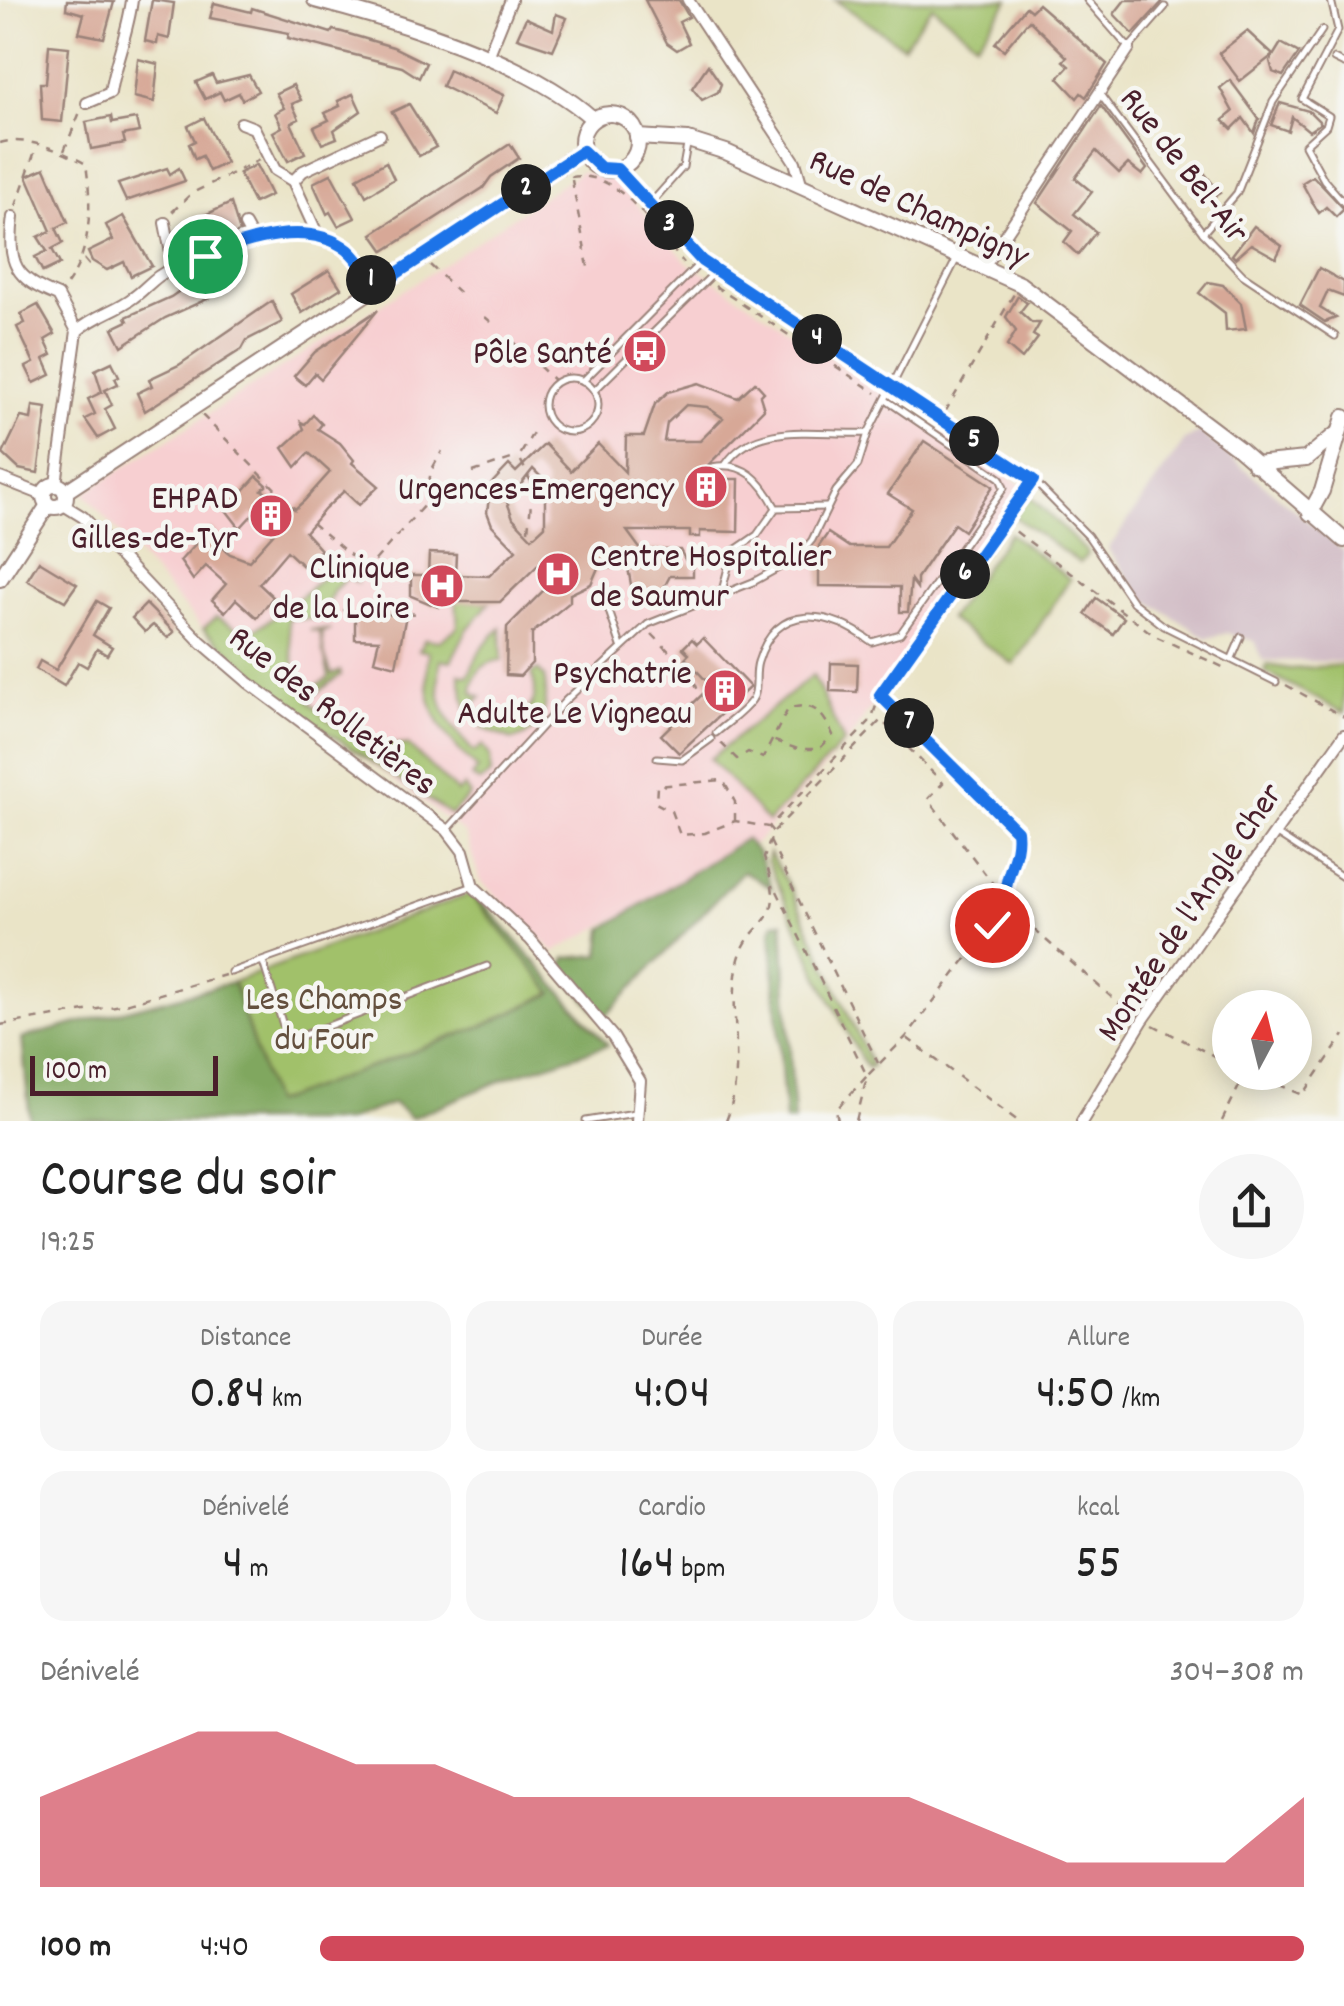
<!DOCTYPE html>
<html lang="fr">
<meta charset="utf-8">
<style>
:root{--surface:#fff;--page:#f6f6f6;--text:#222;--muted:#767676;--accent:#d1495b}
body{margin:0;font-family:Dekko,sans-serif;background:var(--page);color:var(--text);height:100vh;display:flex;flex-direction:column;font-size:38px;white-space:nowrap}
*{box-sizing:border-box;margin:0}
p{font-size:32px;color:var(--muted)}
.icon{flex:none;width:55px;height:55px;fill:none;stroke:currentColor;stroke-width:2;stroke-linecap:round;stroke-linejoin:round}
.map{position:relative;height:1121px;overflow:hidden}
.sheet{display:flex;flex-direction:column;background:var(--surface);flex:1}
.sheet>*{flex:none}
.needle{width:65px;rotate:7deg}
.buttons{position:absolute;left:1212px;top:990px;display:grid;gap:20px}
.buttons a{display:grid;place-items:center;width:100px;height:100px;border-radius:50%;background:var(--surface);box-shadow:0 5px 25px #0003;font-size:50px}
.scale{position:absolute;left:30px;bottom:25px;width:188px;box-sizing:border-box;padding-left:10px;border:5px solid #4a1f2b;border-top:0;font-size:28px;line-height:35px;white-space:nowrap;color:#4a1f2b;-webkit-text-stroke:8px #f6f6f2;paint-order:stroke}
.pin{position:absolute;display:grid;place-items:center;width:85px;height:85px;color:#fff;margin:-42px;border:5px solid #fff;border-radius:50%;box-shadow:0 2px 10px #0007}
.km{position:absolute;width:50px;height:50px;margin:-25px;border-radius:50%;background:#222;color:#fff;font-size:28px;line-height:50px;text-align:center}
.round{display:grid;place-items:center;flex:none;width:105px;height:105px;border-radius:52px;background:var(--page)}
.overview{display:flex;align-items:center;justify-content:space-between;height:170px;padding:0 40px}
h1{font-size:55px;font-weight:600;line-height:75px}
.stats{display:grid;grid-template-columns:repeat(3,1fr);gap:15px;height:170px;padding:10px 40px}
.stats div{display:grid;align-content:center;border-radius:25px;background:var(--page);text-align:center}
.stats b{font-size:50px;font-weight:600}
.stats small{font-size:28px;font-weight:400}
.stats p{font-size:28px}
.chart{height:280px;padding:20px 40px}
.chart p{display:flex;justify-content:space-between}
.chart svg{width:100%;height:180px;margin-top:10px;fill:var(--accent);opacity:.7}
ul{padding:0 40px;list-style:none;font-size:32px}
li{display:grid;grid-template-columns:160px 120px 1fr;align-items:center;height:75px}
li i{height:25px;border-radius:12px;background:var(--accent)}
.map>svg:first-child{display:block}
</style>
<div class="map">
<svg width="1344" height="1121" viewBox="0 0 1344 1121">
<rect width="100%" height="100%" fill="#f6f6f2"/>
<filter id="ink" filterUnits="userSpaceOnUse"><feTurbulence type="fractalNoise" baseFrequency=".01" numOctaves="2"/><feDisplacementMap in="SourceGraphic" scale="20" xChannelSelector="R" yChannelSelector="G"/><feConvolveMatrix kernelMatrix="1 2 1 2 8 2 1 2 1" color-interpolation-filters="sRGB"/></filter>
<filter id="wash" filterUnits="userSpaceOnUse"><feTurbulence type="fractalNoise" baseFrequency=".0048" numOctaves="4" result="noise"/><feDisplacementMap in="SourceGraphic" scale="40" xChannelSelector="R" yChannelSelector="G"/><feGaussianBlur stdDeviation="2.25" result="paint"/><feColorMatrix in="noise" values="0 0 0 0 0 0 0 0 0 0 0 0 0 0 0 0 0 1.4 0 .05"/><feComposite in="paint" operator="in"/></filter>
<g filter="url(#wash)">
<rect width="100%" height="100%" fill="#eae4c7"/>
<!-- built -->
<path fill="#f7cfd1" d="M581,171L615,180L688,263L1023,486L848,741L757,842L554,952L480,880L465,833L256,679L203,629L84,493L435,270Z"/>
<!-- industrial -->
<path fill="#d2bdc6" d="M1200,432L1344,551V662L1262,660L1254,641L1228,633L1207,638L1142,597L1108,549L1185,440Z"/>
<!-- green -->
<g fill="#a1c16a" stroke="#76704a" stroke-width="2.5">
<path d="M835,0H1009L977,43L932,6L903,46Z"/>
<path d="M1028,495L1088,553L1080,563L1014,517Z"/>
<path d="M1009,533L1070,579L1014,665L949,619Z"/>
<path d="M338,564L352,571L356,582L348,576L334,590L321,619L288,618C290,643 293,671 305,693L329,678L320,632L310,630H331L322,632L323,652L332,675L340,671L341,675L308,699C332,731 369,746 408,745L458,793L464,786L470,795L451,815L308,719L203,629L216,617L246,633C283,616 307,590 338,564Z"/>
<path d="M456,601L490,602L467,630L451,661L441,660C433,701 447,723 474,752L483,745L490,756L491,774L480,782L472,777L478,769C440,734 421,705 429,652L419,650L425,639L440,641L458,627Z"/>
<path d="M501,628L502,660C482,662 473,673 472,693L481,697L467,710L459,674L468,676L482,647Z"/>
<path d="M1267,665L1290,669L1344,665V713L1264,671Z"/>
<path d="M538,670L544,676C550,704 544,733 512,740L482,728L494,711L499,712L498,721C526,721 543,701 531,674Z"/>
<path d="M813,675L844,742L768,822L710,759Z"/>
<path d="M769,853L790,887L872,1066L868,1068L862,1060L820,980L767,860Z"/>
<path d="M470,894L553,992L485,1025L273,1104L233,982Z"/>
</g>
<!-- forest -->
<g fill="#80a75e" stroke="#656344" stroke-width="2.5">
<path d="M745,839L758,853L772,888L743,871L603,1019L560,971L566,958L600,955L603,929Z"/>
<path d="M473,891L608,1045L512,1076L411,1118L393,1103L346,1121H30L22,1038L233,982L273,1103L485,1025L553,993L471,894Z"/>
<path d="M783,922L794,1121H785L771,932L774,923Z"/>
</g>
<g id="blocks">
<!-- building -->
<g fill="#d7a897" fill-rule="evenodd">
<path d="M67,0L114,2L104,38L79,33L84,14L66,9Z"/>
<path d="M152,0L174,3L169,39L158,36L157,44L145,41Z"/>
<path d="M645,0H679L689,17L679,22L689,43L677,50L667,43Z"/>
<path d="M1125,0H1164L1133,34L1114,14Z"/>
<path d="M214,3L251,12L252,8L331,33L333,30L342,32L393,47L426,63L419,78L402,67L288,38L289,33L210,18Z"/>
<path d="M1038,4L1107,64L1086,97L1081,93L1077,98L1058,78L1069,66L1063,61L1067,57L1029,20L1004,50L995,43L1026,7L1031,11Z"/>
<path d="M556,14L567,18L553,50L517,38L526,18L553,30Z"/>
<path d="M1247,31L1273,55L1240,81L1219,53Z"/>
<path d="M1281,43L1299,53L1283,76L1273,72L1270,61Z"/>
<path d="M49,45L69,47L62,122L42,120L40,83H46Z"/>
<path d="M138,59L158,64L154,102L134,97Z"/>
<path d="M708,65L721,84L718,92L702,100L692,88Z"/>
<path d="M449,70L504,95L496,113L442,86Z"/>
<path d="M212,75L216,83L249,75L258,91L242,100L239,93L224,100L220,92L205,99L196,82Z"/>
<path d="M1230,80L1259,119L1254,133L1243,118L1232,129L1223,120L1233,112L1220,88Z"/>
<path d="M293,85L301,100L292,104L299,119L291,123L305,153L288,161L273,132L282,127L275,113L284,108L276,93Z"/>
<path d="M353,94L361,111L334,130L337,138L322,144L314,127L329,120L325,113L340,106L338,101Z"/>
<path d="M1280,103L1309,111L1321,123L1309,131L1292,117L1288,131L1271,125Z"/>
<path d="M409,104L436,147L419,156L392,112Z"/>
<path d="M1101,106L1147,169L1142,175L1128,164L1119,173L1096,151L1075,178L1092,192L1074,214L1096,232L1078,255L1064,242L1072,231L1037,203Z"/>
<path d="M111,117L112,123L136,119L139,132L123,135L125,143L91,149L86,122Z"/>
<path d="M204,118L226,163L209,171L202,156L195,159L189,144L195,141L188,126Z"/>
<path d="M510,144L519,158L491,177L483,188L384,251L372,234Z"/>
<path d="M386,162L394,179L366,196L357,178Z"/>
<path d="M256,165L271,195L254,203L239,173Z"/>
<path d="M1198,165L1220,193L1207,201L1185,173Z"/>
<path d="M45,168L68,222L56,228L63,243L52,249L60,264L43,272L35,257L47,251L38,237L51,231L27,176Z"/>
<path d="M167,168L170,174L179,168L185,181L126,201L118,184Z"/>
<path d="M331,174L355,218L338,226L330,212L327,214L313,183Z"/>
<path d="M1313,176L1344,209L1336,217L1326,207L1319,213L1314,205L1302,183Z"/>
<path d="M231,203L240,233L207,246L192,221Z"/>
<path d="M123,216L152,266L131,276L124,262L107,270L92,261L88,252L113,240L106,225Z"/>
<path d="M1254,226L1282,246L1276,258L1251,244L1235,258L1232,255Z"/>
<path d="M1319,268L1344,282V297L1328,291L1320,308L1336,318L1325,322L1300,305Z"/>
<path d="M223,270L231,285L225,291L165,318L122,346L113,328L128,321L126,317L171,297L185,287L183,282L198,274L201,281Z"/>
<path d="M329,270L341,288L302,313L291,294Z"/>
<path d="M1208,282L1223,285L1241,303L1246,329L1226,331L1225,313L1199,293Z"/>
<path d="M1018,296L1027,303L1020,312L1032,323H1040L1033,335L1038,338L1022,359L1007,346L1016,331L1006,317Z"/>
<path d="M272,301L282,322L247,340L242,349L145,411L137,393L152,386L149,379L179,365Z"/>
<path d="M38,305L55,334L45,340L52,355L44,359L51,375L34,383L26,367L34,363L17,327L25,323L21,314Z"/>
<path d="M378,310L321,379L315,373L305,385L294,376L315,352Z"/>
<path d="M112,362L119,376L115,378L118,384L105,390L112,405L105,409L115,429L98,438L85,419L95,414L88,399L102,392L95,370Z"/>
<path d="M755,382L764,392L760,396L764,409L706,467L714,473V479H739L738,532L700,531V537H690V531H627L641,550H680L687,563H693V576H670L662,591L648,598L632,590L628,568H598L591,584L570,594V602L532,633V663L520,676L506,675L507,627L550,584L540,563L500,602H438V607L411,596V575H428L429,553L456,554L455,575L489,576L516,550L492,525L487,512L491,484L509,465L516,472L545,444L571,471L598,444L625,472L626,436H644L655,404L668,392L699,383L738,398ZM686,405L707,407L723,418L700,441H664L667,423ZM533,469L545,481V526L532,538L513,518L507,502Z"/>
<path d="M33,406L47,408L38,473L19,469L3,454L21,417L31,419Z"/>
<path d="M313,415L322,424L318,429L340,443L354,460L352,463L379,486L359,505L344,491L325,509L305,532L321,550L303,566L287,551L259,584L273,597L257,618L236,599L225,612L212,600L226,584L206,566L193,580L180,561L210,528L220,537L215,542L230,554L249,561L258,551L274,533L253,514L240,528L226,510L257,476L267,485L262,490L278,502L295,509L304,501L330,472L309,453L296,467L283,448L304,429L301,422L305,424Z"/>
<path d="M924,441L993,486L964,531L954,524L917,578V588L911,580L908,612H900V587L819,586V546L828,533L849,547H886L912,509L888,494Z"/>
<path d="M39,561L77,584L65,601L27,580Z"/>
<path d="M1096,598L1124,618L1113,634L1085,614Z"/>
<path d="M97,601L109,608L93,635L112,647L107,655L97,649L87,667L78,662L64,686L36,669L40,661L56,670Z"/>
<path d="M146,604L174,632L168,638L153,625L145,632L132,618Z"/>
<path d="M355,613L406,615L396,666L374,660L379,640L355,639Z"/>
<path d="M703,638L750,687L679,753L661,735L711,686L685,658L689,654L683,648L692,639L697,644Z"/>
<path d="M831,663L858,664L857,692L830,691Z"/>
</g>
</g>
</g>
<g filter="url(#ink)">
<use href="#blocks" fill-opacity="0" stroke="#9a8279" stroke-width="2.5"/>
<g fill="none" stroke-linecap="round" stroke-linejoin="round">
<defs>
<g id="lane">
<path d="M1087,0L1129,48L1165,7"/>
<path d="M1331,0L1338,30L1302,99L1329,116L1326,126L1305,145L1324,180L1344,203"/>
<path d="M1334,59L1344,64"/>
<path d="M1099,93L1203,233L1243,275L1335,336"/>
<path d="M617,169L702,261L1033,480L1088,536L1133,602L1164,626L1276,682"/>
<path d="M650,204L683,167L687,145"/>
<path d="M1203,233L1237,193L1273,102L1322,30"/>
<circle cx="571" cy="405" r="27"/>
<path d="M583,381L702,261"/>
<path d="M594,391L716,271"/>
<path d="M726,464C756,419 822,436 868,433"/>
<path d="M712,467C744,460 762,481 776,508L827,507"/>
<path d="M722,591L732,552L757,535L776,508"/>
<path d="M608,608L621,646"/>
<path d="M1232,658L1241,637"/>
<path d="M716,733C727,723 743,713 752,700C759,691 754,674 758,662C777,600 830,611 872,642L900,634L1004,488L1000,478L886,400"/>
<path d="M657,758L682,760L711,739"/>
<path d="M449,828L566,700L648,624L753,582L798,557L812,540L836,491L858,465L868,433L956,260"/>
<path d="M1275,833L1344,878"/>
<path d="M263,962L288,1041L487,966"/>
<path d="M231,972L473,886"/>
<path d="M586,1121L635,1113"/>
</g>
<g id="street">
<path d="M688,0L795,162L801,183"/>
<path d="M487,59L511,0"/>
<path d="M87,103L110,93C115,60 128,33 132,0"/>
<path d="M241,123L254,128L275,170L293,181L318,236L348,250L376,287"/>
<path d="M293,181L303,171L380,135"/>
<path d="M13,217C7,264 15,279 58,296L77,331"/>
<path d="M985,265L1129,48"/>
<path d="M174,268L252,238L245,225"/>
<path d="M0,478L43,495"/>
<path d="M56,484L77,331C95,315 116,311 134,297C149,286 155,275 174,268L165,223"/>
<path d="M62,504L83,517L200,641L249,683L447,830L463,851L473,886L530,939L613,1037L640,1081L637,1121"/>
<path d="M1082,1121L1143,1020L1344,735"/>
</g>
<g id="secondary">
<path d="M315,0C400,22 527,60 593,119"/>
<circle cx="610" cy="142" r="28"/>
<path d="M637,137L688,140L726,152L1020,284L1238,448L1344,540"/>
<path d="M1254,464L1306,459L1335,435"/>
<circle cx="55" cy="496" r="11"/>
<path d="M65,492L583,151"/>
<path d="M1310,513L1322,491L1344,417"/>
<path d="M0,579L48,505"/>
</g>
</defs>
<!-- lane casing -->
<use href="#lane" stroke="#9a8279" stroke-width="9"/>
<!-- street casing -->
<use href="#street" stroke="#9a8279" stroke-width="14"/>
<!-- secondary casing -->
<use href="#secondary" stroke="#9a8279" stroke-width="18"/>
<!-- path -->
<g stroke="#9a8279" stroke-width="2.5" stroke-dasharray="8 8" stroke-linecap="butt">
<path d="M0,143C25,135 64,152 86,164C92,206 92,252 65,287"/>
<path d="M64,151L80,112"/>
<path d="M571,177C619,169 653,228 684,263"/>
<path d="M572,180L588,267"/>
<path d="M16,206L36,148"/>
<path d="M172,212L192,193L259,160"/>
<path d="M264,237L306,236"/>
<path d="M84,259L90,266"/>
<path d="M430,265L462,295"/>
<path d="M715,286L876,393"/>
<path d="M485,317L491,322"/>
<path d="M513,342L522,351"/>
<path d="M539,366L557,383"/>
<path d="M945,412L1014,294"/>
<path d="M202,415L296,510"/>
<path d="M473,472L517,457"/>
<path d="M1003,522L1155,636L1225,668"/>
<path d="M312,523L361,564L371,565L425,504L431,471L442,451"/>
<path d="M528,530L533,486L519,457L534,431"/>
<path d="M343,610L419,614"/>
<path d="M652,634L692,675L700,696"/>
<path d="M1286,685L1344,717"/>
<path d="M881,696L1017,831C1021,860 999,878 1007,906L1132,1015"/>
<path d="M721,743L737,759L748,752L763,758L788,709C813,700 823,713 833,735L819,749H798L772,740"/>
<path d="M735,821V802L723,780L657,786L656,803L671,811L680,835L705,833L735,821L768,827"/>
<path d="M774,831L881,720L943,783L928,799L1003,897"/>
<path d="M770,841L878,1063"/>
<path d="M777,891L867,1076L906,1037L1007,906"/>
<path d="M0,1025L122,1005L225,975"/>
<path d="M1153,1025L1230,1064"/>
<path d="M907,1038L1018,1121"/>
<path d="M1249,1072L1303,1095L1344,1035"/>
<path d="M726,1121C746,1074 729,1017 737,968C746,913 792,932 764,858L773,832L769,827L871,720L880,695L1026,489"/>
<path d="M838,1121L836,1110L867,1076"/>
<path d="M856,1121L867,1077"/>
<path d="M1222,1121L1246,1072"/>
</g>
<!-- lane -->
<use href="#lane" stroke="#fff" stroke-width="5"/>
<!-- street -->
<use href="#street" stroke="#fff" stroke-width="10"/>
<!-- secondary -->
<use href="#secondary" stroke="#fff" stroke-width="14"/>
</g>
</g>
<g fill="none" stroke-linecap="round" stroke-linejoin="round" filter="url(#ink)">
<defs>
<path id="route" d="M205,256C246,240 308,219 348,250C359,259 368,276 376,287L583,151L601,168L617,169L702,261L1033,480L880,695L1017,831C1021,860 999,878 1008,906L992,925"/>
</defs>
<!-- route casing -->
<use href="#route" stroke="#fff" stroke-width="20"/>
<!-- route -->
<use href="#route" stroke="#1a73e8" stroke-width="12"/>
</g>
<!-- icons -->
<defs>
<symbol id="bus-disc" viewBox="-11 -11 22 22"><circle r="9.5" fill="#d1495b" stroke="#f6f6f2"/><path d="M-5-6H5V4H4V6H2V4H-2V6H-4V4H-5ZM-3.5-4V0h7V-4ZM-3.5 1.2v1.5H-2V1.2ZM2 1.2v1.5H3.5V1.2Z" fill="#fff"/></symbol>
<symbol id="building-disc" viewBox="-11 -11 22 22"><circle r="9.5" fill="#d1495b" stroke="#f6f6f2"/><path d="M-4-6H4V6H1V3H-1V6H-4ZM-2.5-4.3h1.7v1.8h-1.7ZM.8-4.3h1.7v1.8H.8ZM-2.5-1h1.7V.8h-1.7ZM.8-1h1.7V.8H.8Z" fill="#fff"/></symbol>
<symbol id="hospital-disc" viewBox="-11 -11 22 22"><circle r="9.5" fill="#d1495b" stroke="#f6f6f2"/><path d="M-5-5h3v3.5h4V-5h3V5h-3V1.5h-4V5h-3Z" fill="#fff"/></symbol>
</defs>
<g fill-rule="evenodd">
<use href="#bus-disc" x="620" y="326" width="50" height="50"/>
<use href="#building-disc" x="681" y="462" width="50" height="50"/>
<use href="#building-disc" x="246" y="491" width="50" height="50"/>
<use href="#hospital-disc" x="533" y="549" width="50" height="50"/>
<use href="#hospital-disc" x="417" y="561" width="50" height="50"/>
<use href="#building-disc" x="700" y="666" width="50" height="50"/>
</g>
<g text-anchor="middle" stroke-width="9" stroke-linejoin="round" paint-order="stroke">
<!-- street labels -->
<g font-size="35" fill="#4a1f2b" stroke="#f6f6f2">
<text transform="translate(1186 164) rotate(52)" y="12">Rue de Bel-Air</text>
<text transform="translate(920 206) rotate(25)" y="12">Rue de Champigny</text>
<text transform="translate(334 709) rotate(38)" y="12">Rue des Rolletières</text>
<text transform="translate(1188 911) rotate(-56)" y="12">Montée de l'Angle Cher</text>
</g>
<!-- poi labels -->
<g font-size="35" fill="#4a1f2b" stroke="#f6f6f2" text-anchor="end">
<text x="612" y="363">Pôle Santé</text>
<text x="674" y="499">Urgences-Emergency</text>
<text x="238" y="508">EHPAD<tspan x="238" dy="40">Gilles-de-Tyr</tspan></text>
<text x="590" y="566" text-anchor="start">Centre Hospitalier<tspan x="590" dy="40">de Saumur</tspan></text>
<text x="410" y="578">Clinique<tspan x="410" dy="40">de la Loire</tspan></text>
<text x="692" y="683">Psychatrie<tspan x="692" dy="40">Adulte Le Vigneau</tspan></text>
</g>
<!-- park labels -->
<g font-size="35" fill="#64503e" stroke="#f6f6f2">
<text x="324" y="1009">Les Champs<tspan x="324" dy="40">du Four</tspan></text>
</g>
</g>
</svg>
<div class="buttons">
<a><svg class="needle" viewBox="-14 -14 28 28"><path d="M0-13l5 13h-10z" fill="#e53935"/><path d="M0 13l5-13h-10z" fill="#767676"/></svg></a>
</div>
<div class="scale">100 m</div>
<div class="pin" style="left:205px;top:256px;background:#1e9e55"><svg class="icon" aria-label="arrive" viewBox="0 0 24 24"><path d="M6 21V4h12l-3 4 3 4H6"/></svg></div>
<div class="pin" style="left:992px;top:925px;background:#d93025"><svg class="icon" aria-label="check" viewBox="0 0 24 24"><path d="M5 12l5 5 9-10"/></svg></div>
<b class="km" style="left:371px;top:280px">1</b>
<b class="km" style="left:526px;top:189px">2</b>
<b class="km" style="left:669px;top:225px">3</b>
<b class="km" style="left:817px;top:339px">4</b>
<b class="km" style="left:974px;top:441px">5</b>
<b class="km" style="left:965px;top:574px">6</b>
<b class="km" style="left:909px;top:723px">7</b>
</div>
<section class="sheet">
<div class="overview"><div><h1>Course du soir</h1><p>19:25</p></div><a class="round"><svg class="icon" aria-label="share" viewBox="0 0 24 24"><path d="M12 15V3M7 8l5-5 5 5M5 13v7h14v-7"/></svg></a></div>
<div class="stats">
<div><p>Distance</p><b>0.84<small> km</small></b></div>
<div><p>Durée</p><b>4:04</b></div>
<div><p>Allure</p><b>4:50<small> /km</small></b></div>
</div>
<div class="stats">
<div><p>Dénivelé</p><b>4<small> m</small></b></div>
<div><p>Cardio</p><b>164<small> bpm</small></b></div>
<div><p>kcal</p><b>55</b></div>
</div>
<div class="chart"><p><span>Dénivelé</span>304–308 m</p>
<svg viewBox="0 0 160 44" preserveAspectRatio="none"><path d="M0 44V22L10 14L20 6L30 6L40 14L50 14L60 22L70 22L80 22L90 22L100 22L110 22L120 30L130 38L140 38L150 38L160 22V44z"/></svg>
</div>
<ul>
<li><b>100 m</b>4:40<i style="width:100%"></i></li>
</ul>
</section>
